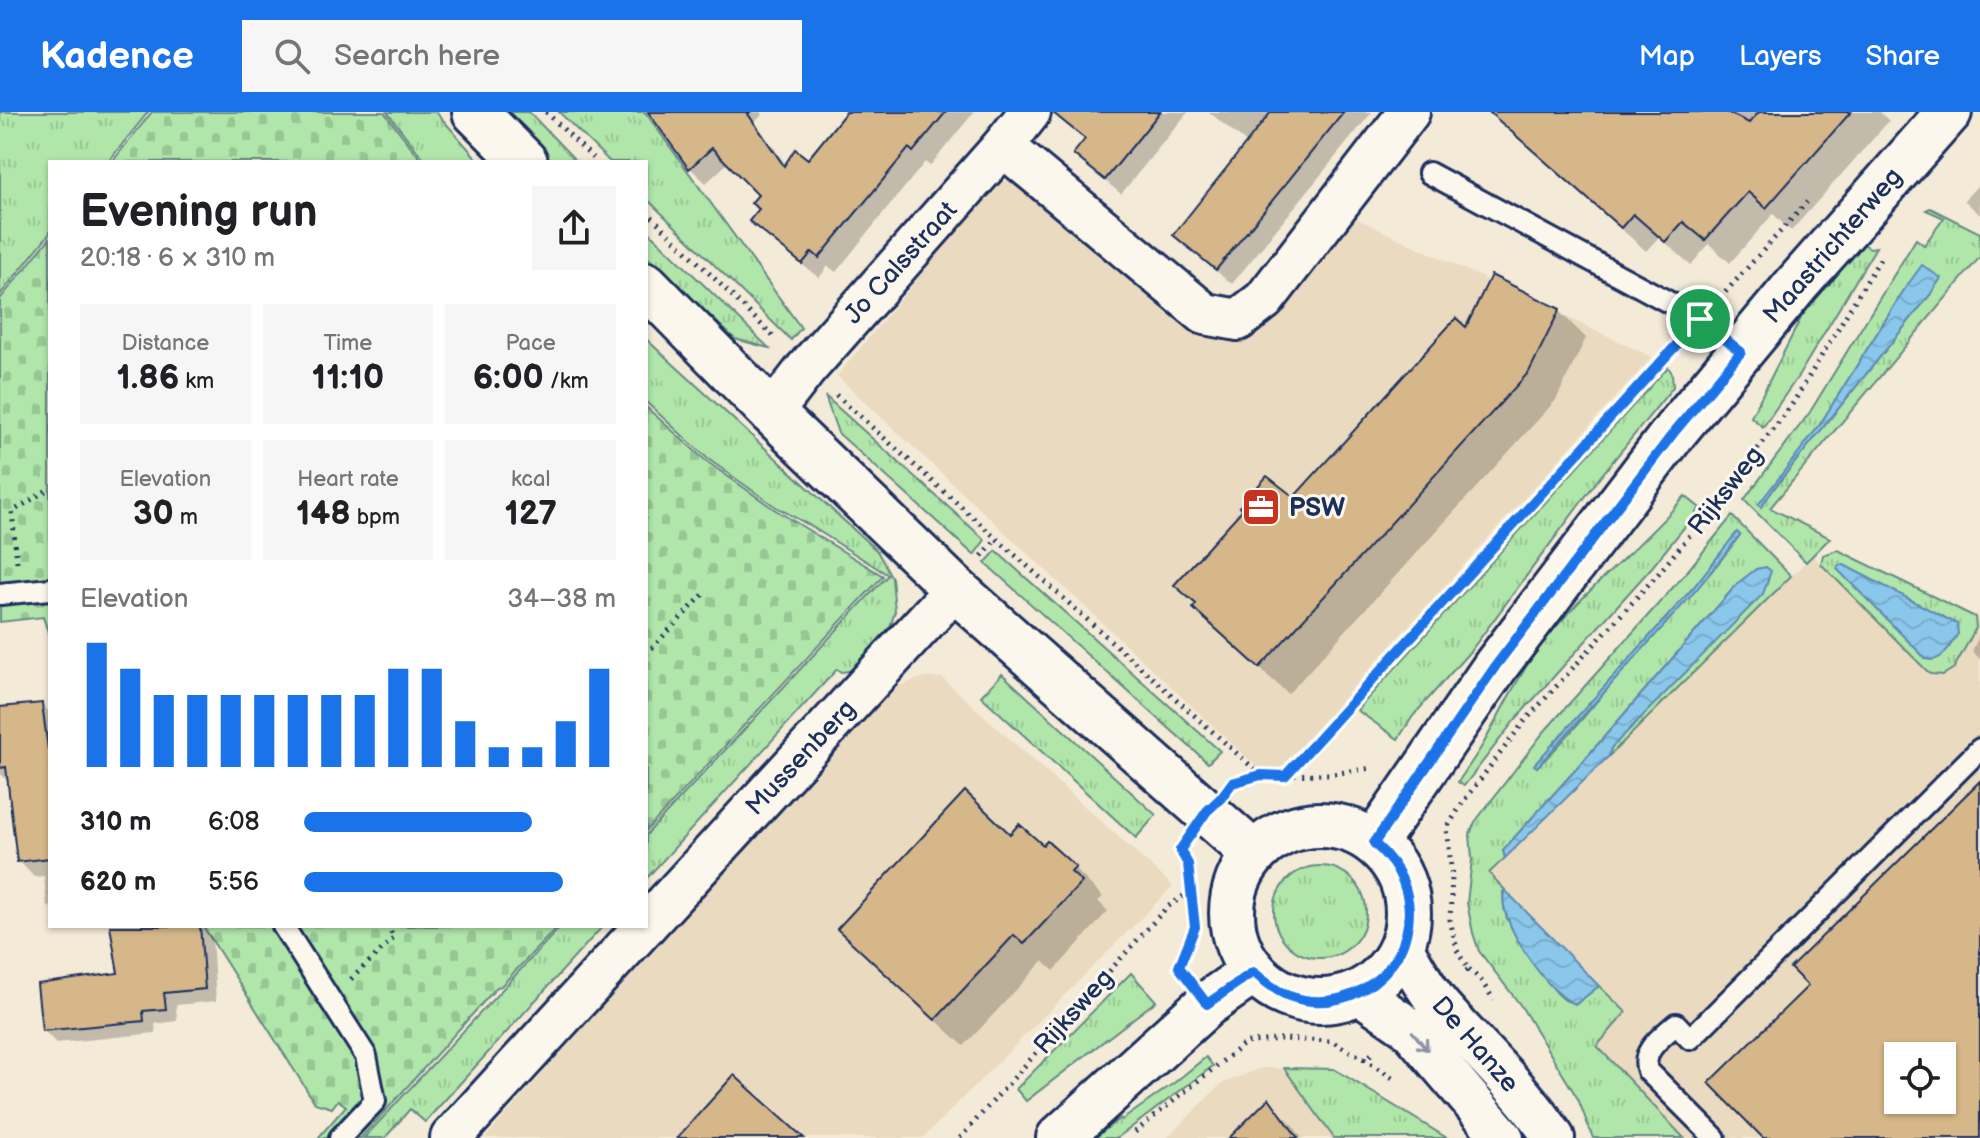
<!DOCTYPE html>
<meta charset="utf-8">
<style>
:root{--surface:#fff;--page:#f6f6f6;--text:#202124;--muted:#757577;--accent:#1a73e8}
body{margin:0;font-family:"Balsamiq Sans",sans-serif;background:var(--page);color:var(--text);height:100vh;display:flex;flex-direction:column;font-size:30px;white-space:nowrap}
*{box-sizing:border-box;margin:0}
p{font-size:26px;color:var(--muted)}
.icon{flex:none;width:44px;height:44px;fill:none;stroke:currentColor;stroke-width:2;stroke-linecap:round;stroke-linejoin:round}
.map{position:relative;flex:1;overflow:hidden}
.side{position:absolute;left:48px;top:48px;width:600px;height:768px;display:flex;flex-direction:column;background:var(--surface);border-radius:0px;box-shadow:0 2px 6px #0004}
.side>*{flex:none}
.fabs{position:absolute;left:1884px;top:930px;display:grid;gap:16px}
.fabs a{display:grid;place-items:center;width:72px;height:72px;border-radius:0px;background:var(--surface);box-shadow:0 2px 6px #0004;font-size:40px}
.pin{position:absolute;display:grid;place-items:center;width:68px;height:68px;color:#fff;margin:-34px;border:4px solid #fff;border-radius:50%;box-shadow:0 2px 8px #0007}
.round{display:grid;place-items:center;flex:none;width:84px;height:84px;border-radius:0px;background:var(--page)}
.overview{display:flex;align-items:center;justify-content:space-between;height:136px;padding:0 32px}
h1{font-size:44px;font-weight:800;line-height:60px}
.stats{display:grid;grid-template-columns:repeat(3,1fr);gap:12px;height:136px;padding:8px 32px}
.stats div{display:grid;align-content:center;border-radius:0px;background:var(--page);text-align:center}
.stats b{font-size:34px;font-weight:800}
.stats small{font-size:22px;font-weight:400}
.stats p{font-size:22px}
.chart{height:224px;padding:16px 32px}
.chart p{display:flex;justify-content:space-between}
.chart svg{width:100%;height:144px;margin-top:8px;stroke:var(--accent);stroke-width:6}
ul{padding:0 32px;list-style:none;font-size:26px}
li{display:grid;grid-template-columns:128px 96px 1fr;align-items:center;height:60px}
li i{height:20px;border-radius:10px;background:var(--accent)}
header{display:flex;align-items:center;gap:48px;box-sizing:border-box;height:112px;padding:0 40px;background:var(--accent);color:#fff}
header strong{font-size:38px}
nav{display:flex;gap:44px;margin-inline-start:auto;font-size:28px}
.search{width:560px;height:72px;background:var(--page);display:flex;align-items:center;gap:20px;box-sizing:border-box;padding:0 28px;border-radius:0px;color:var(--muted);font-size:30px}
.map>svg:first-child{display:block}
</style>
<header>
<strong>Kadence</strong>
<div class="search"><svg class="icon" aria-label="search" viewBox="0 0 24 24"><circle cx="10" cy="10" r="6"/><path d="M15 15l6 6"/></svg>Search here</div>
<nav><a>Map</a><a>Layers</a><a>Share</a></nav>
</header>
<div class="map">
<svg width="1980" height="1026" viewBox="0 0 1980 1026">
<defs>
<pattern id="grass-tufts" width="24" height="20" patternUnits="userSpaceOnUse" patternTransform="scale(2)"><rect width="24" height="20" fill="#b0e6a9"/><path d="M3 7l-1-3M5 7V3M7 7l1-3M15 17l-1-3M17 17v-4M19 17l1-3" fill="none" stroke="#97c694"/></pattern>
<pattern id="cemetery-stones" width="16" height="16" patternUnits="userSpaceOnUse" patternTransform="scale(2)"><rect width="16" height="16" fill="#b0e6a9"/><path d="M2 7V4a2 2 0 0 1 4 0v3zM10 15v-3a2 2 0 0 1 4 0v3z" fill="#97c694"/></pattern>
<pattern id="water-waves" width="16" height="10" patternUnits="userSpaceOnUse" patternTransform="scale(2)"><rect width="16" height="10" fill="#8ac7ea"/><path d="M0 5q4-4 8 0t8 0" fill="none" stroke="#76abcb"/></pattern>
</defs>
<rect width="100%" height="100%" fill="#f3ead8"/>
<filter id="ink" filterUnits="userSpaceOnUse"><feTurbulence type="fractalNoise" baseFrequency=".0125" numOctaves="2"/><feDisplacementMap in="SourceGraphic" scale="16" xChannelSelector="R" yChannelSelector="G"/><feConvolveMatrix kernelMatrix="1 2 1 2 8 2 1 2 1" color-interpolation-filters="sRGB"/></filter>
<g filter="url(#ink)">
<!-- built -->
<g fill="#eadbc0" fill-rule="evenodd">
<path d="M999,68L1021,71L1197,217L1220,225L1257,216L1353,105L1652,245L1270,667L837,264Z"/>
<path d="M1813,443L1930,562L1943,563L1954,557L1976,516L1978,503L1980,504V1026H1684L1596,934L1626,900L1489,761ZM1898,944H1942V988H1898Z"/>
<path d="M922,566H942L1173,774L923,1026H485L881,580Z"/>
<path d="M1261,956H1284L1334,1026H1167L1221,972Z"/>
</g>
<!-- grass -->
<g fill="url(#grass-tufts)" stroke="#668a84" stroke-width="2" fill-rule="evenodd">
<path d="M0,0H148L108,50H50V121L0,183Z"/>
<path d="M387,0H436L480,50H426Z"/>
<path d="M504,0H529L577,50H551Z"/>
<path d="M559,0H645L801,216L791,228L646,86V50H610Z"/>
<path d="M1930,96L1980,121V145L1770,396L1830,426L1806,450L1744,388L1810,300L1916,127L1924,133L1944,106L1926,98ZM1906,175L1930,183L1775,375L1761,395L1759,393L1819,314Z"/>
<path d="M646,117L769,236L735,227L646,144Z"/>
<path d="M1865,128V133L1870,136L1876,135L1799,263L1763,315L1751,305L1801,206L1799,204Z"/>
<path d="M646,227L877,439L892,466L895,499L886,528L859,558L841,560L837,557L646,767V723L888,463L809,413L776,395L708,347L646,290Z"/>
<path d="M1668,255L1672,261L1673,275L1600,365L1472,537L1413,604L1398,627L1357,598Z"/>
<path d="M825,284L985,428L974,443L838,321Z"/>
<path d="M1685,384L1700,396L1652,455L1514,609L1464,674L1458,670C1466,658 1474,647 1482,634C1500,603 1515,568 1537,539C1579,481 1639,438 1685,384Z"/>
<path d="M1732,404L1791,464L1609,644L1611,636L1738,471L1578,655L1503,738L1505,746L1489,761L1505,778L1503,780L1504,796L1507,806L1525,840L1557,881L1565,888L1576,892L1599,874L1626,900L1597,934L1684,1026H1593L1578,987L1521,894L1479,839L1473,821L1467,791L1472,747L1470,722L1475,710L1543,621L1685,462ZM1737,421L1740,423C1704,473 1659,517 1619,563C1592,594 1567,628 1537,655L1535,652L1693,476Z"/>
<path d="M1838,438L1975,505L1976,516L1954,556L1943,563L1930,562L1821,452L1823,443Z"/>
<path d="M996,439L1220,639L1208,651L985,451Z"/>
<path d="M1002,562L1156,703L1136,726L981,584Z"/>
<circle cx="1320" cy="800" r="46"/>
<path d="M561,814H603L425,1010L410,997L385,1026H364Z"/>
<path d="M1131,861L1156,889L1026,989L1016,977Z"/>
<path d="M1206,945L1213,954L1117,1026H1095L1120,1006L1122,1008L1174,971Z"/>
<path d="M1284,956L1334,957L1447,1026H1334Z"/>
</g>
<!-- cemetery -->
<g fill="url(#cemetery-stones)" stroke="#668a84" stroke-width="2">
<path d="M152,0H384L423,50H112Z"/>
<path d="M50,126V526L43,505L0,510V187Z"/>
<path d="M646,295L706,349L774,397L883,464L646,719Z"/>
<path d="M203,814H558L501,874L497,875L361,1026H318L346,994L338,988L332,996L315,991Z"/>
</g>
<!-- water -->
<g fill="url(#water-waves)" stroke="#5e8ab2" stroke-width="2">
<path d="M1922,153L1941,166L1930,183L1775,375L1761,395L1758,393L1819,314L1906,175Z"/>
<path d="M1737,420L1740,423L1696,478L1537,655L1534,653L1693,476Z"/>
<path d="M1842,452L1957,512L1958,522C1950,533 1942,552 1926,547L1837,457L1838,454Z"/>
<path d="M1766,455L1771,459L1763,482L1611,636L1609,644L1505,746L1503,738L1578,655L1738,471L1756,457Z"/>
<path d="M1505,778L1599,874L1576,892C1550,886 1493,804 1505,778Z"/>
</g>
<!-- shadow -->
<g fill="#0003">
<path d="M651,0H761L763,2L755,10L787,54L808,50L848,0H974L930,54L925,50L836,160L828,154L819,166L767,124L752,109L760,98L761,83L729,50L706,71L690,56Z"/>
<path d="M1090,0H1188L1121,82L1091,57L1075,42L1087,28Z"/>
<path d="M1209,0H1372L1232,172L1191,138L1175,123L1248,32Z"/>
<path d="M1489,0H1880L1889,9L1791,119L1773,102L1730,151L1709,132L1691,153L1659,125L1646,139Z"/>
<path d="M1980,71V103L1964,88Z"/>
<path d="M1558,198L1586,226L1556,288L1288,582L1223,523L1245,398L1294,388L1466,218Z"/>
<path d="M1980,522V547L1972,539Z"/>
<path d="M42,593L50,601V796L47,793L44,764L34,765L19,749L9,671L0,661V597Z"/>
<path d="M1010,724L1043,736L1074,756L1103,785L1098,789L1108,799L1054,859L1043,849L964,934L867,845Z"/>
<path d="M130,814H201L212,825L216,889L176,893L177,909L155,912L156,921L56,931L43,918L121,863Z"/>
<path d="M1269,989L1291,1011L1302,1026H1232Z"/>
</g>
<!-- building -->
<g fill="#d5b789" stroke="#1b2f5e" stroke-width="2" fill-rule="evenodd">
<path d="M648,0H750L748,2L784,54L795,37L808,47L846,0H946L913,40L909,36L819,146L812,140L802,152L749,109L759,97L751,91L758,83L712,36L689,57Z"/>
<path d="M1052,0H1160L1105,68L1073,42L1085,27Z"/>
<path d="M1271,0H1344L1216,158L1173,123Z"/>
<path d="M1489,0H1727L1749,11L1759,0H1851L1766,96L1748,80L1705,128L1683,110L1665,130L1633,102L1621,116Z"/>
<path d="M1491,163L1560,197L1529,260L1259,556L1193,496L1196,492L1174,473L1242,398L1239,395L1267,364L1294,385L1456,206L1466,215Z"/>
<path d="M42,591L48,637L50,636V746L17,750L6,655L0,656V595Z"/>
<path d="M1980,669V1026H1763L1709,971L1808,874L1790,856ZM1898,944H1942V988H1898Z"/>
<path d="M965,679L1010,722L1019,712L1043,733L1047,729L1076,755L1071,760L1082,770L1024,832L1014,823L935,908L837,817Z"/>
<path d="M110,814H200L205,877L164,881L166,897L143,899L144,909L42,919L37,872L118,861Z"/>
<path d="M734,963L804,1026H677Z"/>
<path d="M1269,986L1298,1026H1229Z"/>
</g>
<g fill="none" stroke-linecap="round" stroke-linejoin="round">
<defs>
<g id="service">
<path d="M1429,61L1700,207L1741,240"/>
<path d="M0,482L50,477"/>
<path d="M283,814L366,944L375,989L340,1026"/>
<path d="M1715,1026L1648,959C1640,939 1662,925 1676,912L1690,927L1980,637"/>
</g>
<g id="minor">
<path d="M1003,34L1205,202L1238,208L1264,188L1409,0"/>
<path d="M772,301L806,257L1003,34L1030,0"/>
<path d="M646,813L955,477"/>
<path d="M1402,835C1414,854 1425,876 1439,893C1477,937 1522,977 1554,1026"/>
<path d="M1359,881L1408,915L1503,1026"/>
<path d="M451,1026L645,814"/>
</g>
<g id="tertiary">
<path d="M475,0L525,50"/>
<path d="M646,173L772,301L955,477L1254,742"/>
</g>
<g id="secondary">
<circle cx="1320" cy="801" r="88"/>
<path d="M1374,731L1497,552L1675,319L1797,172L1949,0"/>
<path d="M1059,1026L1207,892L1253,860"/>
</g>
</defs>
<!-- service casing -->
<use href="#service" stroke="#1b2f5e" stroke-width="26"/>
<!-- minor casing -->
<use href="#minor" stroke="#1b2f5e" stroke-width="46"/>
<!-- tertiary casing -->
<use href="#tertiary" stroke="#1b2f5e" stroke-width="50"/>
<!-- secondary casing -->
<use href="#secondary" stroke="#1b2f5e" stroke-width="50"/>
<!-- path -->
<g stroke="#1b2f5e" stroke-width="5" stroke-dasharray="2 6" stroke-linecap="butt">
<path d="M546,0L597,50"/>
<path d="M646,99L776,227"/>
<path d="M1720,186L1807,90"/>
<path d="M836,283L1261,663"/>
<path d="M982,444L997,426"/>
<path d="M17,450L12,400L50,376"/>
<path d="M646,542L706,480"/>
<path d="M1285,664L1678,232"/>
<path d="M1239,669L1261,663L1332,662L1372,656"/>
<path d="M1180,856L1195,815L1188,752L1181,736"/>
<path d="M1469,857L1480,867L1494,888"/>
<path d="M1466,859L1469,857L1458,841L1450,808L1452,764L1447,716L1463,690L1524,610L1658,462L1726,379L1793,291L1880,147"/>
<path d="M351,867L394,826L387,814"/>
<path d="M1364,947L1393,966"/>
<path d="M1135,1020L1245,931L1280,927L1331,929L1364,947L1375,940"/>
<path d="M960,1026L1166,796L1191,779"/>
</g>
<!-- service -->
<use href="#service" stroke="#fbf7ec" stroke-width="20"/>
<!-- minor -->
<use href="#minor" stroke="#fbf7ec" stroke-width="40"/>
<!-- tertiary -->
<use href="#tertiary" stroke="#fbf7ec" stroke-width="44"/>
<!-- secondary -->
<use href="#secondary" stroke="#fbf7ec" stroke-width="44"/>
</g>
<!-- one-way arrows -->
<defs><path id="oneway-shaft" d="M-6 0H5M1.5-3L5.5 0L1.5 3" fill="none" stroke-width="1.6" stroke-linecap="round" stroke-linejoin="round" transform="scale(2)"/></defs>
<use stroke="#8b93a5" href="#oneway-shaft" transform="translate(1420 929) rotate(50)"/>
</g>
<g fill="none" stroke-linecap="round" stroke-linejoin="round" filter="url(#ink)">
<defs>
<path id="route" d="M1700,207L1741,240L1675,319L1497,552L1374,731C1386,742 1397,754 1403,770C1430,840 1359,909 1289,884C1275,879 1265,869 1253,860L1207,892L1179,855L1195,815L1188,752L1180,738L1207,699L1221,686L1232,671L1261,663L1285,664Z"/>
</defs>
<!-- route casing -->
<use href="#route" stroke="#fff" stroke-width="16"/>
<!-- route -->
<use href="#route" stroke="#1a73e8" stroke-width="10"/>
</g>
<!-- icons -->
<defs>
<symbol id="office-square" viewBox="-11 -11 22 22"><rect x="-9" y="-9" width="18" height="18" rx="4" fill="#c8321e" stroke="#fbf7ec"/><path d="M-6-3h4V-5.5h4V-3h4V5H-6ZM-1-4.5V-3h2v-1.5ZM-6 0V1H6V0Z" fill="#fff"/></symbol>
</defs>
<g fill-rule="evenodd">
<use href="#office-square" x="1239" y="373" width="44" height="44"/>
</g>
<g text-anchor="middle" stroke-width="6" stroke-linejoin="round" paint-order="stroke">
<!-- street labels -->
<g font-size="26" fill="#1b2f5e" stroke="#fbf7ec">
<text transform="translate(1832 133) rotate(-49)" y="9">Maastrichterweg</text>
<text transform="translate(900 150) rotate(-48)" y="9">Jo Calsstraat</text>
<text transform="translate(1725 378) rotate(-52)" y="9">Rijksweg</text>
<text transform="translate(800 645) rotate(-47)" y="9">Mussenberg</text>
<text transform="translate(1073 899) rotate(-48)" y="9">Rijksweg</text>
<text transform="translate(1476 932) rotate(49)" y="9">De Hanze</text>
</g>
<!-- poi labels -->
<g font-size="26" font-weight="bold" fill="#1b2f5e" stroke="#fbf7ec" text-anchor="start">
<text x="1289" y="404">PSW</text>
</g>
</g>
</svg>
<div class="fabs">
<a><svg class="icon" aria-label="locate" viewBox="0 0 24 24"><circle cx="12" cy="12" r="6"/><path d="M12 2v4M12 18v4M2 12h4M18 12h4"/></svg></a>
</div>
<div class="pin" style="left:1700px;top:207px;background:#1e9e55"><svg class="icon" aria-label="arrive" viewBox="0 0 24 24"><path d="M6 21V4h12l-3 4 3 4H6"/></svg></div>
<section class="side">
<div class="overview"><div><h1>Evening run</h1><p>20:18 · 6 × 310 m</p></div><a class="round"><svg class="icon" aria-label="share" viewBox="0 0 24 24"><path d="M12 15V3M7 8l5-5 5 5M5 13v7h14v-7"/></svg></a></div>
<div class="stats">
<div><p>Distance</p><b>1.86<small> km</small></b></div>
<div><p>Time</p><b>11:10</b></div>
<div><p>Pace</p><b>6:00<small> /km</small></b></div>
</div>
<div class="stats">
<div><p>Elevation</p><b>30<small> m</small></b></div>
<div><p>Heart rate</p><b>148<small> bpm</small></b></div>
<div><p>kcal</p><b>127</b></div>
</div>
<div class="chart"><p><span>Elevation</span>34–38 m</p>
<svg viewBox="0 0 160 44" preserveAspectRatio="none"><path d="M5 44V6M15 44V14M25 44V22M35 44V22M45 44V22M55 44V22M65 44V22M75 44V22M85 44V22M95 44V14M105 44V14M115 44V30M125 44V38M135 44V38M145 44V30M155 44V14"/></svg>
</div>
<ul>
<li><b>310 m</b>6:08<i style="width:73%"></i></li>
<li><b>620 m</b>5:56<i style="width:83%"></i></li>
</ul>
</section>
</div>
